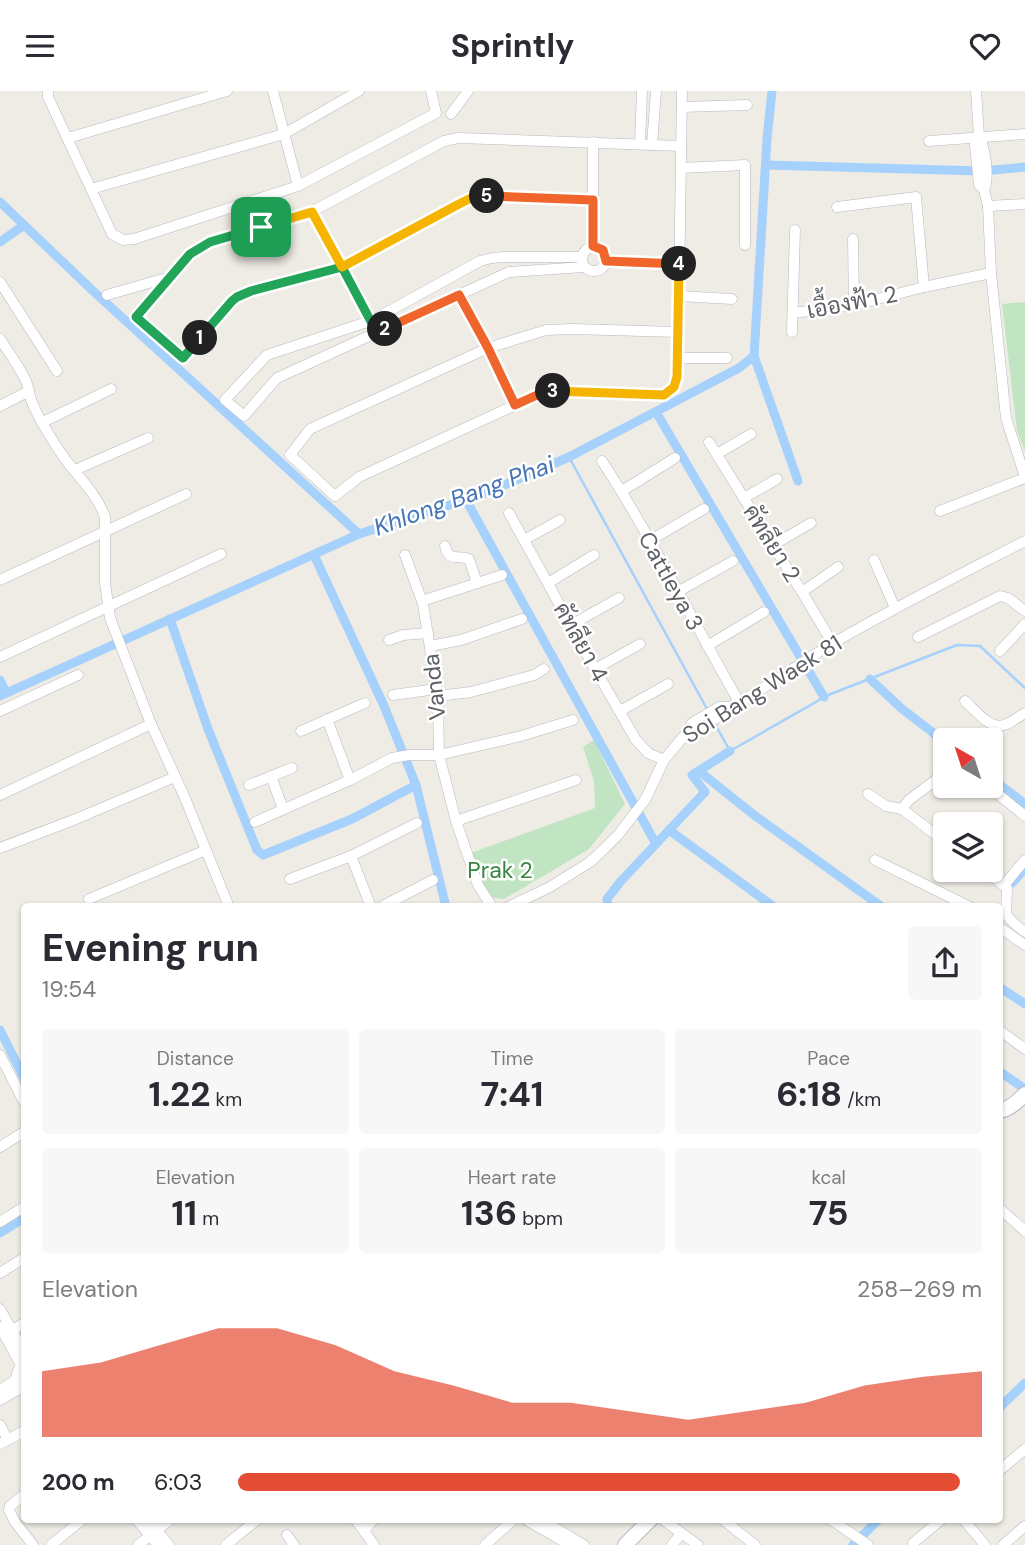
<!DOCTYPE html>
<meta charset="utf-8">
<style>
:root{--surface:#fff;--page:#f7f7f7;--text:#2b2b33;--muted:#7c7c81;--accent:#e44d34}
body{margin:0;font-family:"DM Sans",Sarabun,sans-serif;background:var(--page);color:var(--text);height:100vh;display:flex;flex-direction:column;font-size:26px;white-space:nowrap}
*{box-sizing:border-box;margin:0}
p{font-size:23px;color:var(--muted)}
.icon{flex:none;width:38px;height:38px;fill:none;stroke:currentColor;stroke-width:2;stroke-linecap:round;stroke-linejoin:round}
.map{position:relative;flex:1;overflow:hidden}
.side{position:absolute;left:21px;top:812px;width:982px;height:620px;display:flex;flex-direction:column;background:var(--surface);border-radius:7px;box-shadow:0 2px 5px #0004}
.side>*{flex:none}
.needle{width:46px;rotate:321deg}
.tools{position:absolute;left:933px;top:637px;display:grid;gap:14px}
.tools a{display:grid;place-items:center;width:70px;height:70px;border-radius:7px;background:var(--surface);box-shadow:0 2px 5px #0004;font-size:35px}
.pin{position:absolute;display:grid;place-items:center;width:60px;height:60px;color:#fff;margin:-30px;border-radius:14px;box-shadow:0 4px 10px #0006}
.km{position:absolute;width:35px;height:35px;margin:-18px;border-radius:50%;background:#222;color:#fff;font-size:19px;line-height:35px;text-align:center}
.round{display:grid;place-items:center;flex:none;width:74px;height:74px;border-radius:7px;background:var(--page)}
.overview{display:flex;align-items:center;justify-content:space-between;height:119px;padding:0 21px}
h1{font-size:38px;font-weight:700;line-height:52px}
.figures{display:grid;grid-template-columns:repeat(3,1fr);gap:10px;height:119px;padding:7px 21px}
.figures div{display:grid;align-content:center;border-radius:7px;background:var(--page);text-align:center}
.figures b{font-size:35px;font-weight:700}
.figures small{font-size:19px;font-weight:400}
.figures p{font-size:19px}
.chart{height:196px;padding:14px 21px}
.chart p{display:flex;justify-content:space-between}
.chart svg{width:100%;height:126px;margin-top:7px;fill:var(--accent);opacity:.7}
ul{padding:0 21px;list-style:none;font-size:23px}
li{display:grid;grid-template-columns:112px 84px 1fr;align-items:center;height:52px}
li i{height:18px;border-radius:9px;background:var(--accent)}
header{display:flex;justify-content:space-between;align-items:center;height:91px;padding:0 21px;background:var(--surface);font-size:32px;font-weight:700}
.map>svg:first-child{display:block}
</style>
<header><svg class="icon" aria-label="menu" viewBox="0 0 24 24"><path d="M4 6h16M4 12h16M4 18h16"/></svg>Sprintly<svg class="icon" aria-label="heart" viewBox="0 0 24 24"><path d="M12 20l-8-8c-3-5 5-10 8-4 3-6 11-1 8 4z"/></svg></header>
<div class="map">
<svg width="1025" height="1454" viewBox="0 0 1025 1454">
<rect width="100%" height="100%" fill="#eeece4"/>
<!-- green -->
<g fill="#c1e5c3">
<path d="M1025,211V360L1017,340L1002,213Z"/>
<path d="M594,649L625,713L589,758L504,808L489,806L468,763L595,717L594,690L583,656Z"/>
</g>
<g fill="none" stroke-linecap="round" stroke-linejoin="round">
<!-- stream -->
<g stroke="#a5d1fc" stroke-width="2.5">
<path d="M569,366L707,618"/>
<path d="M715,633L730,660L828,604L957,554L980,555L1025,597"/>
</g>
<!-- canal -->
<g stroke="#a5d1fc" stroke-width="9">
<path d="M766,74L982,80L1025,76"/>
<path d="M0,111L92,199L359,443"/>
<path d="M0,151L24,134"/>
<path d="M754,265L798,390"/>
<path d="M656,321L824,606"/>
<path d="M466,409L656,753"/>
<path d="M314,464L384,615L416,694L446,816"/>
<path d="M170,528L208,638L257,759L263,764L352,728L416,694"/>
<path d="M870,588L901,617L945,651"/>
<path d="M0,589L6,602"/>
<path d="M0,605L359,443L481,404L569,366L739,277L754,265L767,48L772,0"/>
<path d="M699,680L754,724L882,816"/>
<path d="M990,686L1025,713"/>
<path d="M669,739L774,816"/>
<path d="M1012,792L1025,778"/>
<path d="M608,816L607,808L621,790L705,701L692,684L730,660"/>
<path d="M999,896L1025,913"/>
<path d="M0,939L24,987"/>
<path d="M999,980L1025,998"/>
<path d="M0,1142L24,1127"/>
<path d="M999,1317L1025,1292"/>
<path d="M853,1454L879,1428"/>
</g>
<defs>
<g id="street">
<path d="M48,0V6L112,143L123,149L134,148L298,95L436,22L431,0"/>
<path d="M273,0L298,95"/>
<path d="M976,0L979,45L975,54L979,94L984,99L988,115L991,182L1006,327L1025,386"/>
<path d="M682,16L747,14"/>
<path d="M451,23L468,0"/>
<path d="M979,45C985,57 990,87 984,99"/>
<path d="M68,47L227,0"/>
<path d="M929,50L1025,43"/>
<path d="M593,51V155"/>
<path d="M640,53L642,0"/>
<path d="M652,54L656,0"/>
<path d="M681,77L745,74V154"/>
<path d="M91,98L284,43L359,0"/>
<path d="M593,109L481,105L469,108L343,176L251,200L238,206L232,210L183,267L136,226L190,163L210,151L311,121L444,50L458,47L681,55"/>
<path d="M988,115L1025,113"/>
<path d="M837,116L916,106L924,196"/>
<path d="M311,121L374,234"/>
<path d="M853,148L854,214"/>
<circle cx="594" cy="168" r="12"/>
<path d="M582,166H504L492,167L480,170L373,229L267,264L225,309L244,325L277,287L509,181L584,176"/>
<path d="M606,170L679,173"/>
<path d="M0,191L57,280"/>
<path d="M107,204L170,186"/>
<path d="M459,204L488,257L515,314"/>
<path d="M679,205L732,208"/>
<path d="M793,222L854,214L924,196L991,182"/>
<path d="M678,241L572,238L546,239L488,257L310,338L290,364L335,405L359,386L546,300L665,304L674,296L677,286C679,191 681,95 682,0"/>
<path d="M792,241L795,139"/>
<path d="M0,248C9,262 19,275 26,290C29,297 29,305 32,311C38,327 55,354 65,368C79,387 97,403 105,426V492L110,527L151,633L185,707L229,816"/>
<path d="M678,267H727"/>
<path d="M0,315L29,300"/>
<path d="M43,331L111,298"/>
<path d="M709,351L802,501L833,553"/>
<path d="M717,363L751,343"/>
<path d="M602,370C653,448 693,531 739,611"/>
<path d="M75,379L148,347"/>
<path d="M622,400L675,367"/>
<path d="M744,407L777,388"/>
<path d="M940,420L1025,387"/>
<path d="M509,422L595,578L636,649L648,662L664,669"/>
<path d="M524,449L560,429"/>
<path d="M649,450L704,418"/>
<path d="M773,454L811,432"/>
<path d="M445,455C449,472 457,463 469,468L477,492"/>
<path d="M405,464L423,513L438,608L439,664L456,730L478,794L492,816"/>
<path d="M874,469L895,517"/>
<path d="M0,489L186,403"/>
<path d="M548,492L594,464"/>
<path d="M679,500L733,470"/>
<path d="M802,501L838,476"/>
<path d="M422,510L502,484"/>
<path d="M571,534L619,507"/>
<path d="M918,546L1000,505L1008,507L1025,520"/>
<path d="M389,549L403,544L428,542"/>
<path d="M430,555L461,549L522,528"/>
<path d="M707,555L764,521"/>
<path d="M1000,560L1025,533"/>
<path d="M0,566L221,463"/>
<path d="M595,578L640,553"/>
<path d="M393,604L436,598"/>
<path d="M438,605L471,601L534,584L544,578"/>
<path d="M965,610C974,618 990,639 1004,634C1011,632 1018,626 1025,622"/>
<path d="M0,620L78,584"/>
<path d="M620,620L668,593"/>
<path d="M327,628L350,689"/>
<path d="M689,639L696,640L723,623L730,616C767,597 800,572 835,551C897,515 961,483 1025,450"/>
<path d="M301,640L365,612"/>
<path d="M945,682L909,709L902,718L945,751"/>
<path d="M271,685L283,718"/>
<path d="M249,694L292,677"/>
<path d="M988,695L1025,725"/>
<path d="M868,703L886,715L902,718"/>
<path d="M0,704L151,633"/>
<path d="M456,730L576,689"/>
<path d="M255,731L350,689L392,667L409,664H439L521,645L573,629"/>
<path d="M0,757L76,728L175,686"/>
<path d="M351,765L371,816"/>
<path d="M875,769L970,816"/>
<path d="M984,779L1007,797L1006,824L1016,834L1025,841"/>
<path d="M290,788L351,765L417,732"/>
<path d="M1005,793L1025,769"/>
<path d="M89,808L206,759"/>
<path d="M381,816L433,789"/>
<path d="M508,816L550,796L590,771L604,758L618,744L645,709L664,669L689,639L692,632L719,616H730"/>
<path d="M999,836L1025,854"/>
<path d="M999,939L1025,958"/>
<path d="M0,964L24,1011"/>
<path d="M0,1056L24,1041"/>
<path d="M999,1117L1025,1140"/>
<path d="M0,1131L24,1116"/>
<path d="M0,1182L24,1167"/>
<path d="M0,1218L24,1261"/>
<path d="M0,1236L21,1274"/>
<path d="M8,1242L24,1232"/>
<path d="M24,1272C14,1281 14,1292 24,1300"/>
<path d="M0,1299L17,1288"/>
<path d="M0,1309L21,1297"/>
<path d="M0,1334L8,1349"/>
<path d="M0,1353L24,1340"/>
<path d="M999,1380L1025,1358"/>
<path d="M24,1404L10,1415L9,1419L15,1431L33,1454"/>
<path d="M136,1428L158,1454"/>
<path d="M147,1428L169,1454"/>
<path d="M355,1428L374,1454"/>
<path d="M540,1428L584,1454"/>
<path d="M662,1428L698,1454"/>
<path d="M722,1428L755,1454"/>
<path d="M830,1428L868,1454"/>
<path d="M963,1428L985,1454"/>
<path d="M528,1430L570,1454"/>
<path d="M364,1440L374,1428"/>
<path d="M287,1444L294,1454"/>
<path d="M913,1452L942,1428"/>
<path d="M51,1454L83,1428"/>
<path d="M138,1454L171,1428"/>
<path d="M226,1454L258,1428"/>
<path d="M485,1454L513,1429"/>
<path d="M672,1454L681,1443"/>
<path d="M1003,1454L1025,1435"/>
</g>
<g id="secondary">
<path d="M999,1020C1009,1019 1018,1010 1025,1003"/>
<path d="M625,1454L651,1428"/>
</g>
</defs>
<!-- street casing -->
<use href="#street" stroke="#b6b9bd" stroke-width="11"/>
<!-- secondary casing -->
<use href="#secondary" stroke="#b7babf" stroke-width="16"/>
<!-- street -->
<use href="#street" stroke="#fff" stroke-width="10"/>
<!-- secondary -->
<use href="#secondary" stroke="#fff" stroke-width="14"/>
</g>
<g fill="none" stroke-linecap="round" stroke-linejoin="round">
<defs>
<path id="split-1" d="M200,247L183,267L136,226L190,163L210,151L261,136"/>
<path id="split-2" d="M200,247L232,210L237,206L251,200L342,176L377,242L385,238"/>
<path id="split-3" d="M385,238L459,204L488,257L515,314L546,300H553"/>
<path id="split-4" d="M553,300L664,304L674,296L677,286L679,173"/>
<path id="split-5" d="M487,105L593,109V155L603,159L606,170L679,173"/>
<path id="split-6" d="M261,136L312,121L342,176L459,113L469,108L487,105"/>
</defs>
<!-- split-1 casing -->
<use href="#split-1" stroke="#fff" stroke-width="14"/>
<!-- split-2 casing -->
<use href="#split-2" stroke="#fff" stroke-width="14"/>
<!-- split-3 casing -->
<use href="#split-3" stroke="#fff" stroke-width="14"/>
<!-- split-4 casing -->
<use href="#split-4" stroke="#fff" stroke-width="14"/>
<!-- split-5 casing -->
<use href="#split-5" stroke="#fff" stroke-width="14"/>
<!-- split-6 casing -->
<use href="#split-6" stroke="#fff" stroke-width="14"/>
<!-- split-1 -->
<use href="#split-1" stroke="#22a559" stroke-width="9"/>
<!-- split-2 -->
<use href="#split-2" stroke="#22a559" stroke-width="9"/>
<!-- split-3 -->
<use href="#split-3" stroke="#f0652b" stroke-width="9"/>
<!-- split-4 -->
<use href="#split-4" stroke="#f5b400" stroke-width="9"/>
<!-- split-5 -->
<use href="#split-5" stroke="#f0652b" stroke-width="9"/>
<!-- split-6 -->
<use href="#split-6" stroke="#f5b400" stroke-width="9"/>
</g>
<g text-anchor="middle" stroke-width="5" stroke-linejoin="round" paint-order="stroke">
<!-- street labels -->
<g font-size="23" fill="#5c5f64" stroke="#fff">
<text transform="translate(852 211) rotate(-11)" y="8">เอื้องฟ้า 2</text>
<text transform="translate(772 452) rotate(58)" y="8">คัทลียา 2</text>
<text transform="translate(671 490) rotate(61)" y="8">Cattleya 3</text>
<text transform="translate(581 551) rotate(61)" y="8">คัทลียา 4</text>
<text transform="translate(434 596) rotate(-96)" y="8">Vanda</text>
<text transform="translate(762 598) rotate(-32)" y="8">Soi Bang Waek 81</text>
</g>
<!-- park labels -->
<g font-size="23" fill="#388641" stroke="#fff">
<text x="500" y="787">Prak 2</text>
</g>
<!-- water labels -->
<g font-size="24" font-style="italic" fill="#4575b6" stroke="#fff">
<text transform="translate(464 405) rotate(-20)" y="8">Khlong Bang Phai</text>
</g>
</g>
</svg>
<div class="tools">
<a><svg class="needle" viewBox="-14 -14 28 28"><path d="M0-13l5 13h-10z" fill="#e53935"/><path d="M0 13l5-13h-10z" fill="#7c7c81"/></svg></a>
<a><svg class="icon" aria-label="layers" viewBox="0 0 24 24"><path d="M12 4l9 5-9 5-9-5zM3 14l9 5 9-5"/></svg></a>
</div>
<div class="pin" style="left:261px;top:136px;background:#1e9e55"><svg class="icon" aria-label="arrive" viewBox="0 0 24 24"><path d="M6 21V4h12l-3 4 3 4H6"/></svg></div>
<b class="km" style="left:200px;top:247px">1</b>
<b class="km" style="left:385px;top:238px">2</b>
<b class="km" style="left:553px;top:300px">3</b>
<b class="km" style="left:679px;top:173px">4</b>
<b class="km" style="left:487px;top:105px">5</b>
<section class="side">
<div class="overview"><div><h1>Evening run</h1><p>19:54</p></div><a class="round"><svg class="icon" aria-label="share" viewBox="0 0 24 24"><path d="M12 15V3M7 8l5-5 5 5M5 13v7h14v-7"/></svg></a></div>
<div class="figures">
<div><p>Distance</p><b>1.22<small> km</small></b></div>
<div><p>Time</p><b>7:41</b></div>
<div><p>Pace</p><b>6:18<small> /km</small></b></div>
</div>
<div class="figures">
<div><p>Elevation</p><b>11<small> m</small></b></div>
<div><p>Heart rate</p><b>136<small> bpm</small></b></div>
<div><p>kcal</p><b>75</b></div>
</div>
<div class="chart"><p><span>Elevation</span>258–269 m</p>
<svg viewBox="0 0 160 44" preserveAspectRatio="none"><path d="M0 44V21L10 18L20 12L30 6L40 6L50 12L60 21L70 26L80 32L90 32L100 35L110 38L120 35L130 32L140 26L150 23L160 21V44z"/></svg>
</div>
<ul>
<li><b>200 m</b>6:03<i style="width:97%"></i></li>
</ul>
</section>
</div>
